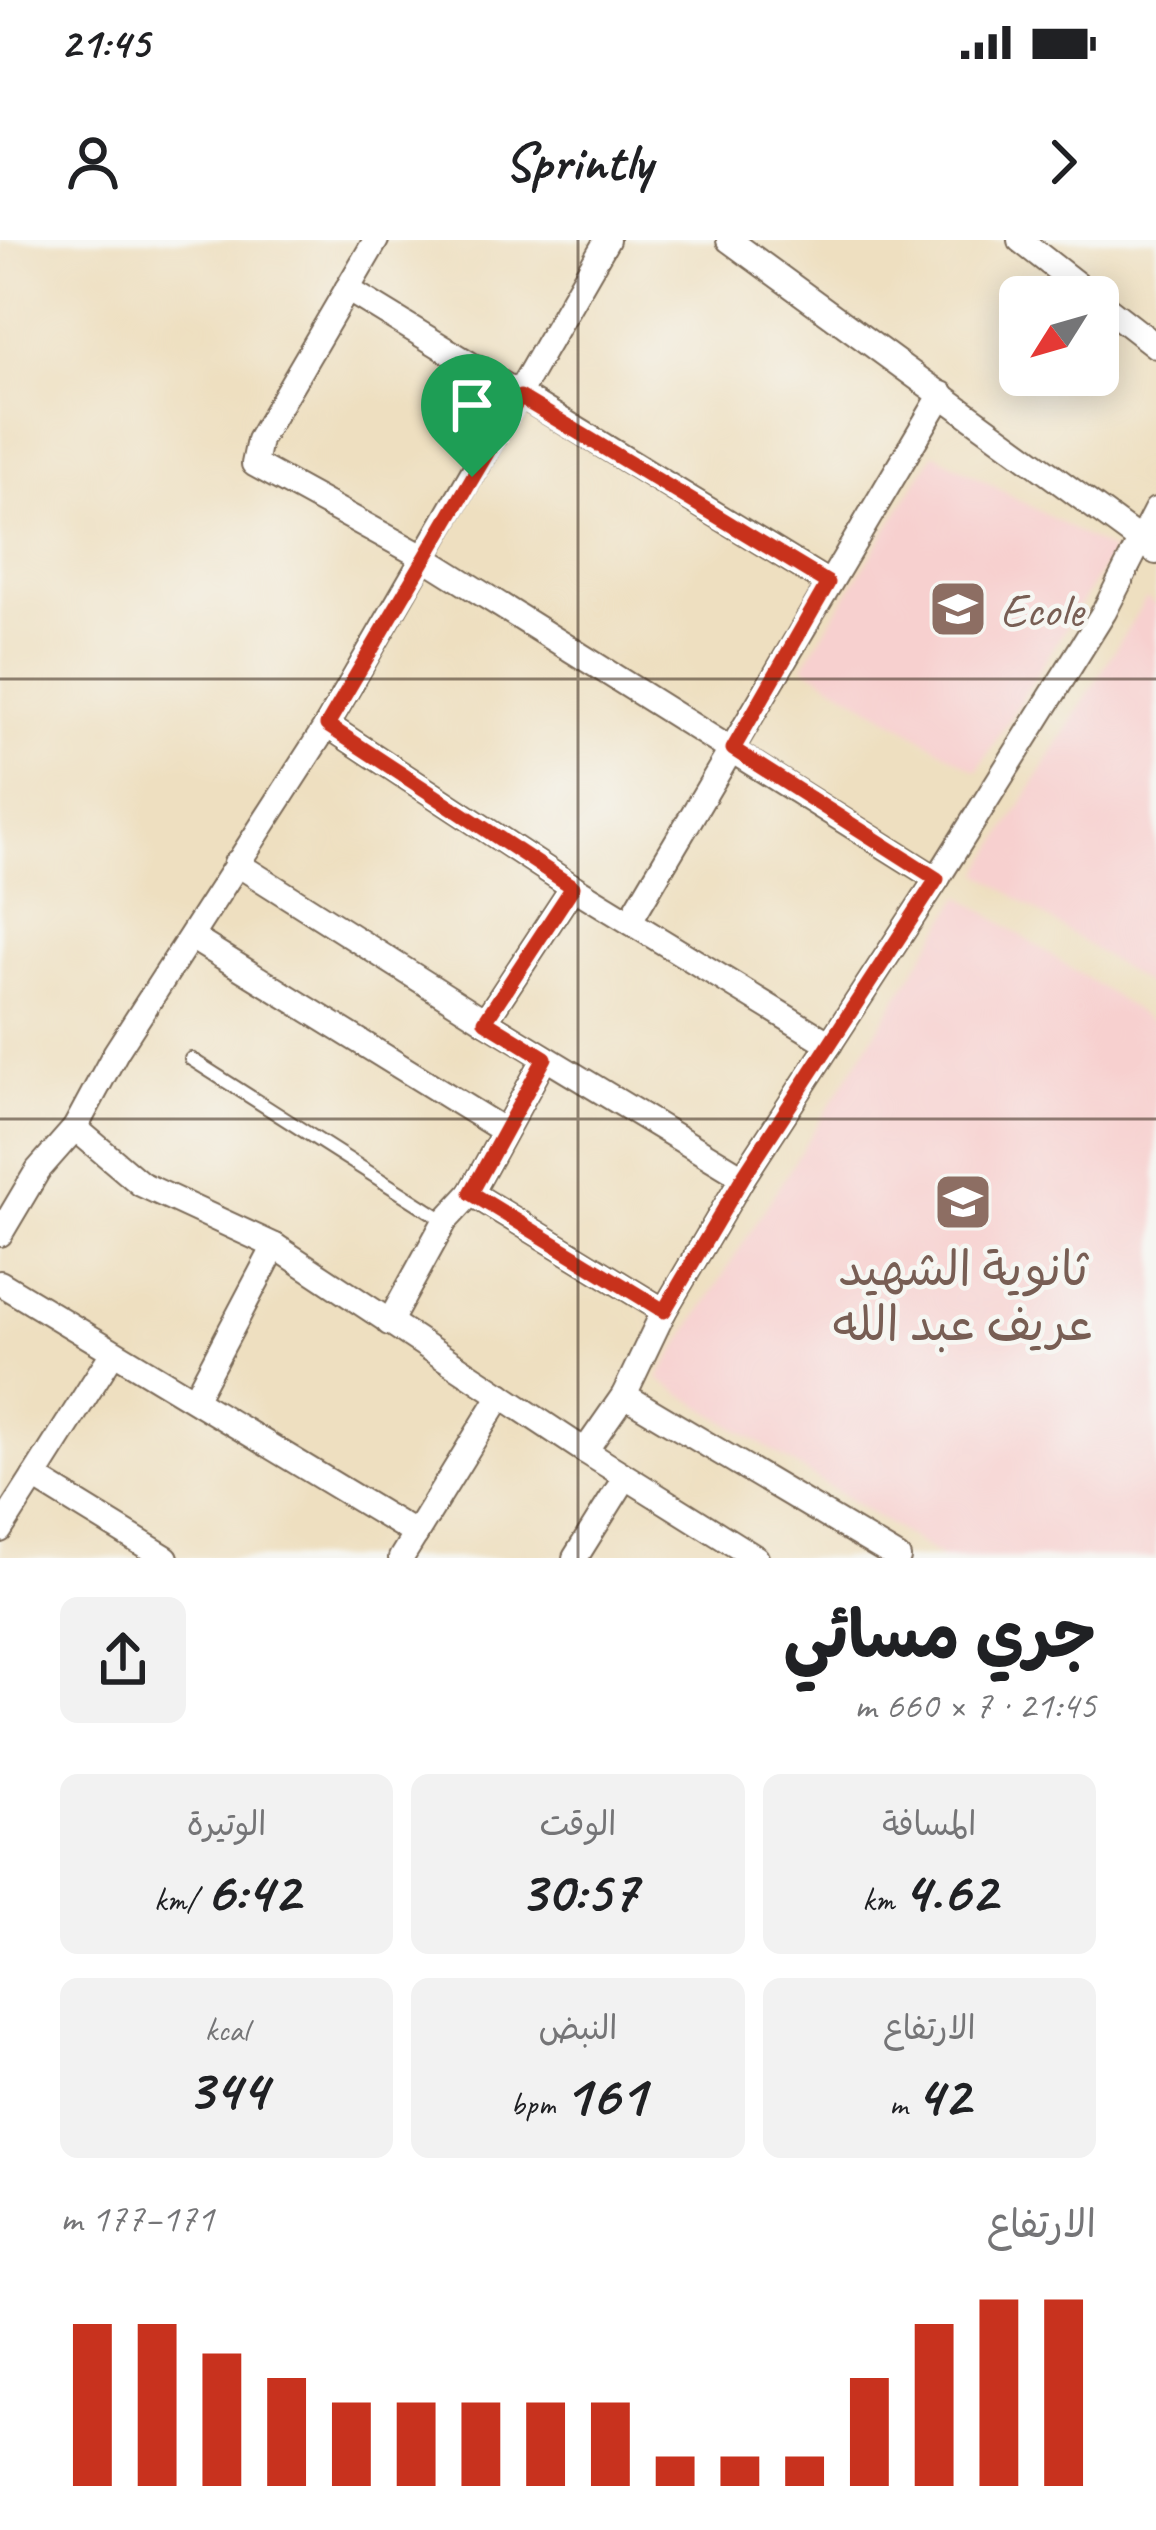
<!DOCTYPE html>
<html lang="ar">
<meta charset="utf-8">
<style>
:root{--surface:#fff;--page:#f2f2f2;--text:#202124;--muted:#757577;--accent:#c8321e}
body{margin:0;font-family:Caveat,"Playpen Sans Arabic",sans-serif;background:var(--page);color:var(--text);direction:rtl;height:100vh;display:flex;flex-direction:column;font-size:45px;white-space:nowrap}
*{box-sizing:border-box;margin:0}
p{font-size:39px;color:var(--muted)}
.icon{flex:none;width:66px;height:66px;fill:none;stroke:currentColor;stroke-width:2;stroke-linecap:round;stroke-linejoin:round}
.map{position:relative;height:1318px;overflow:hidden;direction:ltr}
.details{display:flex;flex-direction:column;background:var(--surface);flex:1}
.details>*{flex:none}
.needle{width:78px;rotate:233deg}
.buttons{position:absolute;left:999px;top:36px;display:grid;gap:24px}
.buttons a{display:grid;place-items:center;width:120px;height:120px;border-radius:18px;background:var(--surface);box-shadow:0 6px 30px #0003;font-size:60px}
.pin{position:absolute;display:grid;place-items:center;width:102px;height:102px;color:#fff;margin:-123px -51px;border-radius:50% 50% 50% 0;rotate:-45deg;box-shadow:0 0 12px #0007}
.pin .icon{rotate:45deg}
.round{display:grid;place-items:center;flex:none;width:126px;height:126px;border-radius:18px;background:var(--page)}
.headline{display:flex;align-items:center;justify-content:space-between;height:204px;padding:0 60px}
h1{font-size:66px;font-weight:700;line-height:90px}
.stats{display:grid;grid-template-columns:repeat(3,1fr);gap:18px;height:204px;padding:12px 60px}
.stats div{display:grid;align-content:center;border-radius:18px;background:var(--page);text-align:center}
.stats b{font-size:60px;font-weight:700}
.stats small{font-size:33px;font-weight:400}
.stats p{font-size:33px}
.chart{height:336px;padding:24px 60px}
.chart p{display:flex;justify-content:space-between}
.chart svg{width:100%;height:216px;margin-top:12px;stroke:var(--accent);stroke-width:6}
.status{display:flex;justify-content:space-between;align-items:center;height:84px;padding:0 60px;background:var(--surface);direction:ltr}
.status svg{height:33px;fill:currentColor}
header{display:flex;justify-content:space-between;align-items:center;height:156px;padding:0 60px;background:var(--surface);font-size:54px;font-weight:700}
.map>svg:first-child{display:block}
</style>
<div class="status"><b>21:45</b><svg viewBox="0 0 49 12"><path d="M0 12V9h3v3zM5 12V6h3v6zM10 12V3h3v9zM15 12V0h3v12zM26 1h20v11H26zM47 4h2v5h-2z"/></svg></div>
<header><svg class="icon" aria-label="forward" viewBox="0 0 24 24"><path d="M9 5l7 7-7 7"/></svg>Sprintly<svg class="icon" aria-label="person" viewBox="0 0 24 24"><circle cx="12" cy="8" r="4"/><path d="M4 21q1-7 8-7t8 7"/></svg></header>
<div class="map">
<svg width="1156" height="1318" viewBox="0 0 1156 1318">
<rect width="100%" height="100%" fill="#f6f6f2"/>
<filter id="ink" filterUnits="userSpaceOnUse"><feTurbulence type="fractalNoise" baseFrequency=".00833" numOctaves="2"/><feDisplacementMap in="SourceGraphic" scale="24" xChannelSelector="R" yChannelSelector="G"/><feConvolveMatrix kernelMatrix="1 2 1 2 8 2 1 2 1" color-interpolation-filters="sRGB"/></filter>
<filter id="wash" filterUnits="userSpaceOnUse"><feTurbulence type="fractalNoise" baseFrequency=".004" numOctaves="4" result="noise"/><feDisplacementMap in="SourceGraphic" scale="48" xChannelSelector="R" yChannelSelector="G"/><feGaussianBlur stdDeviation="2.7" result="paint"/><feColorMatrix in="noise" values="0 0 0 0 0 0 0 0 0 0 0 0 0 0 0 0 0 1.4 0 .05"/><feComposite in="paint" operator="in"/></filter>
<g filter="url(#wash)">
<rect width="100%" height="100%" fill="#eedfc0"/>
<!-- built -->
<g fill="#f7d0cf">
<path d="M934,213L1113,312L977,531L803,426Z"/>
<path d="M1146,358L1156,366V751L980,633Z"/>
<path d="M961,656L1156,784V1318H942L658,1139Z"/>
</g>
</g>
<g filter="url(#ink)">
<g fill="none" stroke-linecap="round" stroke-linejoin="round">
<defs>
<path id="lane" d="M191,819L445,981"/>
<g id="street">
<path d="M376,0L259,200L254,224L425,318L937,639"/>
<path d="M607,0L327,485L573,647L830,804"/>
<path d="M729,0L1156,312"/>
<path d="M1020,0L1093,57"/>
<path d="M347,49L828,343"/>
<path d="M1098,61L1156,106"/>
<path d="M236,623L485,781L743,937"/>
<path d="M631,679L942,154"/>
<path d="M191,697L503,890"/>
<path d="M485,781L573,647"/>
<path d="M75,888L141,944L275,1006L585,1211"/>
<path d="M471,953L545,818"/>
<path d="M0,994L38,930L75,888L116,812L327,485"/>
<path d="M0,1043L416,1294"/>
<path d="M389,1083L445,981L471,953L664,1071"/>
<path d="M624,1155L898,1318"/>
<path d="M195,1158L275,1006"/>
<path d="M34,1237L112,1114"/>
<path d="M0,1290L34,1237L166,1318"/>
<path d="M401,1318L501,1155"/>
<path d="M575,1318L625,1238"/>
<path d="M756,1318L585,1211L624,1155L664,1071L743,937L937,639L1104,372L1156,270"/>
</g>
</defs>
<!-- lane casing -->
<use href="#lane" stroke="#7a6957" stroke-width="16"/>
<!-- street casing -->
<use href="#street" stroke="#7a6957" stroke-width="28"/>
<!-- lane -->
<use href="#lane" stroke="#fff" stroke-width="12"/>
<!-- street -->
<use href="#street" stroke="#fff" stroke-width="24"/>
</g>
</g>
<g fill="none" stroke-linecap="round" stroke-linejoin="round" filter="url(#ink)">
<defs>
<path id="route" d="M520,157L828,343L733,509L937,639L743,937L664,1071L471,953L545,818L485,781L573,647L327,485Z"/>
</defs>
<!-- route casing -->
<use href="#route" stroke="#fff" stroke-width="24"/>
<!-- route -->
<use href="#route" stroke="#c8321e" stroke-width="15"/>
</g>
<!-- grid -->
<path fill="none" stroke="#3b2a1e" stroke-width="3" stroke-opacity="0.55" d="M578,0V1318M0,439H1156M0,879H1156"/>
<!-- icons -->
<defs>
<symbol id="school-square" viewBox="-11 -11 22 22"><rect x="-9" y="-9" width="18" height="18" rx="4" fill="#8d6e63" stroke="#f6f6f2"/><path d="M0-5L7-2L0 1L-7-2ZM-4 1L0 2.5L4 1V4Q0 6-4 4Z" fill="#fff"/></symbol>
</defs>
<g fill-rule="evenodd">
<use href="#school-square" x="925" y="336" width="66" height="66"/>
<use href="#school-square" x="930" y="929" width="66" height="66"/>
</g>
<g text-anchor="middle" stroke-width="9" stroke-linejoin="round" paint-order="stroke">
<!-- education labels -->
<g font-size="48" fill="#785e54" stroke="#f6f6f2" text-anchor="start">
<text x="1000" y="386">Ecole</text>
<text x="963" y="1045" text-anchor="middle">ثانوية الشهيد<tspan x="963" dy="55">عريف عبد الله</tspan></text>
</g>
</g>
</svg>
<div class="buttons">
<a><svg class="needle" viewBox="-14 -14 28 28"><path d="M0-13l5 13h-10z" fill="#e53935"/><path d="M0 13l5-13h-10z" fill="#757577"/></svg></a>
</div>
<div class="pin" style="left:472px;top:237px;background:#1e9e55"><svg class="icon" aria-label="arrive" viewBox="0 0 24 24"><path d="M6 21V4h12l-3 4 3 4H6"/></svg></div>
</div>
<section class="details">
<div class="headline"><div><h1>جري مسائي</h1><p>21:45 · 7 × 660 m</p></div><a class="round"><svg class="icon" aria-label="share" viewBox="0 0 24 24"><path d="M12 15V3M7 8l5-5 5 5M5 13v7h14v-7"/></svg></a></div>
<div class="stats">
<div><p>المسافة</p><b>4.62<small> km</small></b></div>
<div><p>الوقت</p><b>30:57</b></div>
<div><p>الوتيرة</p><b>6:42<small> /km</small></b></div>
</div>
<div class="stats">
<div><p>الارتفاع</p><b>42<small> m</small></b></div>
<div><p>النبض</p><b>161<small> bpm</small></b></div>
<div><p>kcal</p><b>344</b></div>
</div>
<div class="chart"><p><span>الارتفاع</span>171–177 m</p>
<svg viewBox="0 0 160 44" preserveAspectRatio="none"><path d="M5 44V11M15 44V11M25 44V17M35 44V22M45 44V27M55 44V27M65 44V27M75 44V27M85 44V27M95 44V38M105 44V38M115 44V38M125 44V22M135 44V11M145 44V6M155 44V6"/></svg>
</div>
</section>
